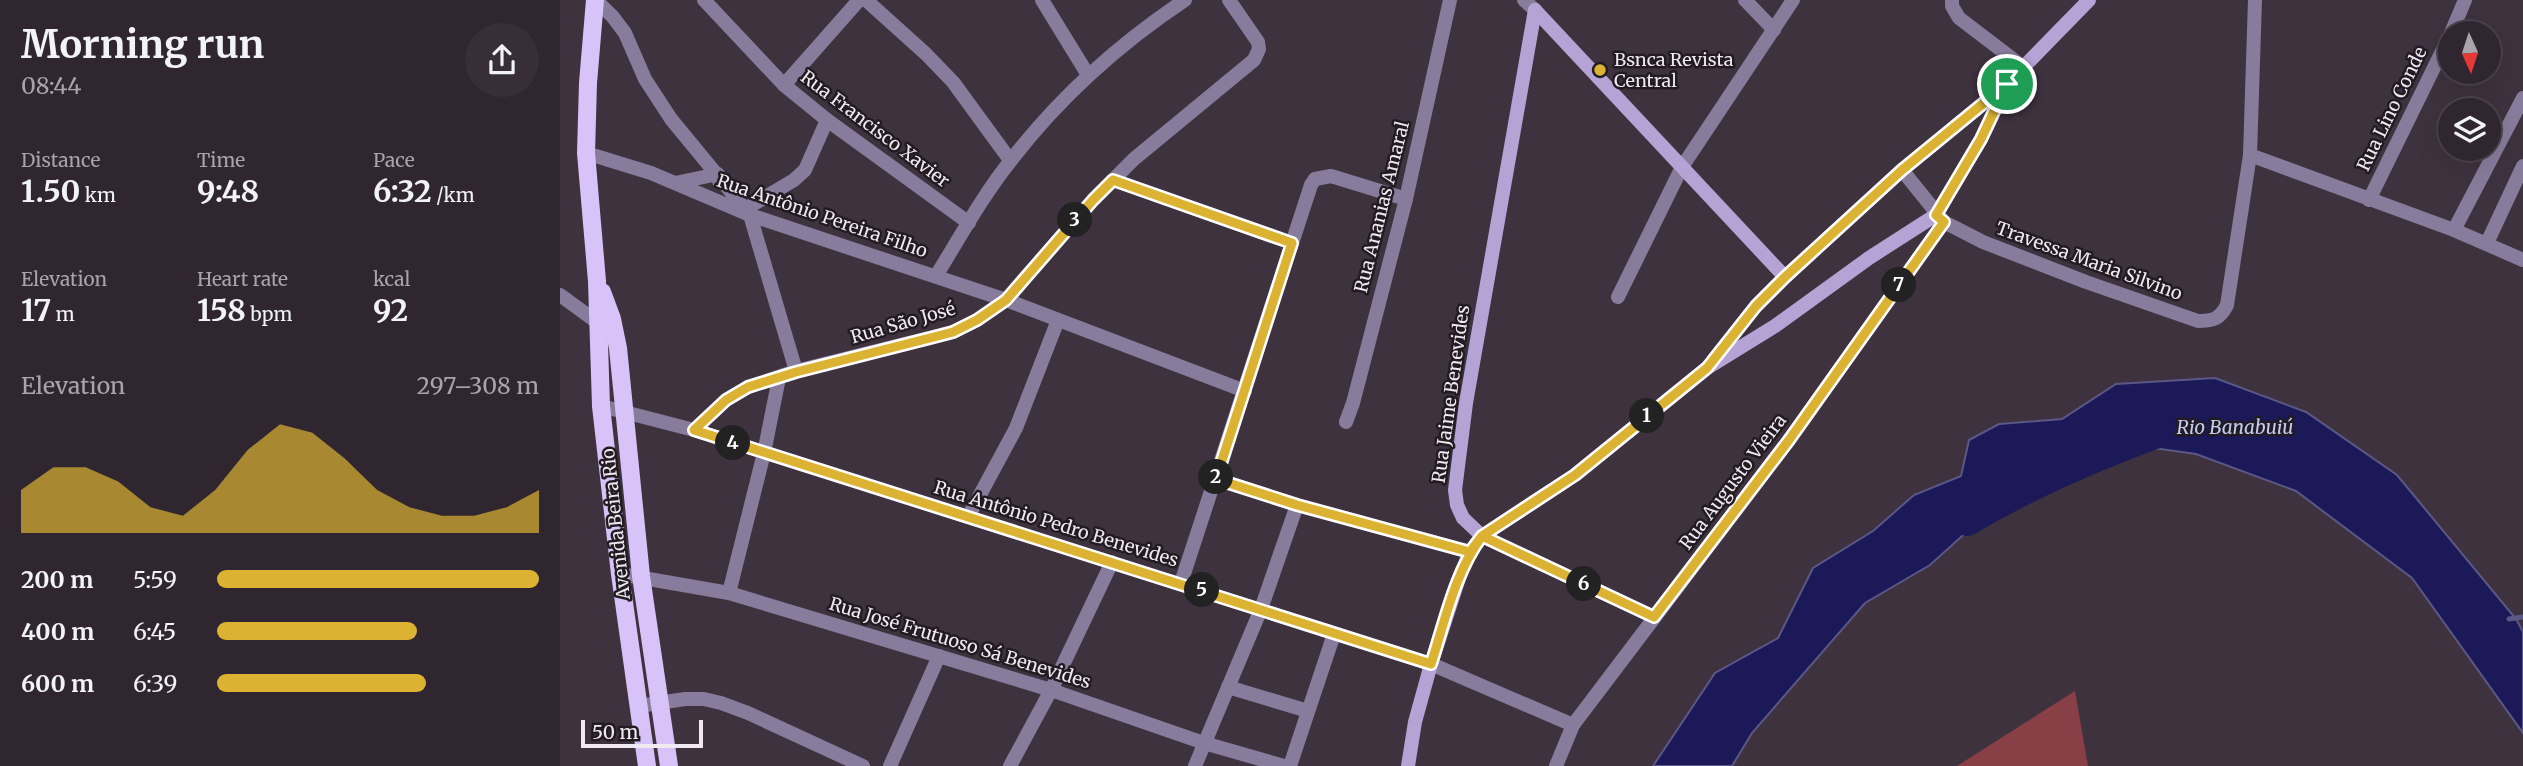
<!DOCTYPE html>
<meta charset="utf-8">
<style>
:root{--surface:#2f262f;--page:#372e37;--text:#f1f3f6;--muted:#a7a5aa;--line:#4a434b;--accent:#dcb233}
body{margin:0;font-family:Merriweather,serif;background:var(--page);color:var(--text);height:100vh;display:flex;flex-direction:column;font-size:26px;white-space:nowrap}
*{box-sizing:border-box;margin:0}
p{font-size:23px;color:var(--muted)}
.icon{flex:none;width:38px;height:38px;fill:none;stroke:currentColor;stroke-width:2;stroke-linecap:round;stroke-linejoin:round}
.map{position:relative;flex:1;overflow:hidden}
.side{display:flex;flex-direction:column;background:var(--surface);width:560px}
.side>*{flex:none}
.needle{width:46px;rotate:177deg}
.tools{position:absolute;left:1878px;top:21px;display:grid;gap:14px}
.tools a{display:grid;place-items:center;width:63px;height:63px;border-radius:50%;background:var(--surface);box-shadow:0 7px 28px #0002,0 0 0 2px var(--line);font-size:35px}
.scale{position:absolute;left:21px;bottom:18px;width:122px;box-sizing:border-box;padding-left:7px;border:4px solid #f1e9f1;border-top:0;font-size:19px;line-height:24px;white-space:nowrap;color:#f1e9f1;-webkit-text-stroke:5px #221c22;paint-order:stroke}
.pin{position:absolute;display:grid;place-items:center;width:60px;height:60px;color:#fff;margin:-30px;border:4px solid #fff;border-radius:50%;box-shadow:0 2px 7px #0007}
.km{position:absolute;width:35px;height:35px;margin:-18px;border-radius:50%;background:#222;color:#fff;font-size:19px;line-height:35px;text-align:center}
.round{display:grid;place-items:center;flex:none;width:74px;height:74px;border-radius:37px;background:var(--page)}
.overview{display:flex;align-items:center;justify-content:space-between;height:119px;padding:0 21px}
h1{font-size:38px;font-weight:700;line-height:52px}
.figures{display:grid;grid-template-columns:repeat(3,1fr);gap:10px;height:119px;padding:7px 21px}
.figures div{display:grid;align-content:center}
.figures b{font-size:30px;font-weight:700}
.figures small{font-size:19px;font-weight:400}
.figures p{font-size:19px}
.chart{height:196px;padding:14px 21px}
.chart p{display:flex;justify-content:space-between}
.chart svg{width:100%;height:126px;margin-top:7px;fill:var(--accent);opacity:.7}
ul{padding:0 21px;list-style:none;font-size:23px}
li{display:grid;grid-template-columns:112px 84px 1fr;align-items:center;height:52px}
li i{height:18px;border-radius:9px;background:var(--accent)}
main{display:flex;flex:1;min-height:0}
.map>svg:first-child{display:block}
</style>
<main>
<section class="side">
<div class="overview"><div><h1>Morning run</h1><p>08:44</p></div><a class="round"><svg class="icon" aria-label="share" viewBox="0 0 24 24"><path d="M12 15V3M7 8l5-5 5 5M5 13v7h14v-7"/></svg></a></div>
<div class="figures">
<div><p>Distance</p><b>1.50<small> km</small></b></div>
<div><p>Time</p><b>9:48</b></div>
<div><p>Pace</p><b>6:32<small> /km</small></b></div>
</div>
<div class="figures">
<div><p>Elevation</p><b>17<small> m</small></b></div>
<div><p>Heart rate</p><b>158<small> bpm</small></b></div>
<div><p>kcal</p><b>92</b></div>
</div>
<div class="chart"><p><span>Elevation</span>297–308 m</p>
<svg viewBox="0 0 160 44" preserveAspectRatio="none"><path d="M0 44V29L10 21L20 21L30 26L40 35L50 38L60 29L70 15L80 6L90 9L100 18L110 29L120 35L130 38L140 38L150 35L160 29V44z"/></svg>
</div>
<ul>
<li><b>200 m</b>5:59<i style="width:100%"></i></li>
<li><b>400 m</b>6:45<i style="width:62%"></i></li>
<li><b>600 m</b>6:39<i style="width:65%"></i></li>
</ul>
</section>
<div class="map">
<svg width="1963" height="766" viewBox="0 0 1963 766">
<rect width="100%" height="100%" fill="#3f323f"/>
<!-- green -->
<path fill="#883f46" d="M1515,691L1528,766H1397Z"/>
<!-- water -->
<path fill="#1b1958" stroke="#5b5786" stroke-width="2" d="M1655,378L1746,412L1837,475L1956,619L1963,632V733L1852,578L1736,491L1636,454L1544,441L1472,473L1370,565L1305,603L1192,733L1172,766H1093L1155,673L1218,638L1253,568L1313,531L1354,495L1401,476L1409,440L1439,424L1502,419L1556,384Z"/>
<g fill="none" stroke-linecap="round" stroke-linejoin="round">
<!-- stream -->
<path stroke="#5b5786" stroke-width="5" d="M1949,619L1963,617"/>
<!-- river -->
<path stroke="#1b1958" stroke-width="30" d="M1407,521C1469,484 1535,456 1603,431"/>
<!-- minor -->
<g stroke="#887c9c" stroke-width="14">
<path d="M36,0L53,17L65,33L85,79L111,119L190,215L236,371"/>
<path d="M144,0L224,85L267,120L409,223"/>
<path d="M306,0L366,54L393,82L450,160"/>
<path d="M482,0L528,75"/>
<path d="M964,0L975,10"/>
<path d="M1185,0L1214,30"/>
<path d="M1392,0V6L1399,18L1462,66"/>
<path d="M1891,33L1905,0"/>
<path d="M224,85L299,0"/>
<path d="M26,153L91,173L190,215L446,300L685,391"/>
<path d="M1690,155L1894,230L1963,260"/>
<path d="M1342,170L1384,222L1423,242L1526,282L1638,321C1653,321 1660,319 1667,305L1690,155L1695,0"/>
<path d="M553,180L732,243"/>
<path d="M115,183L158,174L159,181"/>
<path d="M1809,200L1890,35"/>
<path d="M187,208L234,180L245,170L267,120"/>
<path d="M1894,230L1963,98"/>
<path d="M1927,243L1963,166"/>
<path d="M376,276C400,237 423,195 452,159C501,96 559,44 625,0"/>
<path d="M0,295L37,322"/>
<path d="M1058,297L1122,167L1233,0"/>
<path d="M41,406L134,430L871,664L1013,725"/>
<path d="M786,422L793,403L846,199L890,0"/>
<path d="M134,430L166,400L188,387L236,371L393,332L417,320L446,300L533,200L574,159L694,60L699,49L698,42L669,0"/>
<path d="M656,479L737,505L910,552"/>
<path d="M408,517L456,428L498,320"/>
<path d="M922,536L1094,617"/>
<path d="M60,574L169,593L491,690L644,743L724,766"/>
<path d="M621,583L751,185L755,179L771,176L846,199"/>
<path d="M169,593L204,453L219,378"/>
<path d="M668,687L748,711"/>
<path d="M79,706L125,699H144L161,703L188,713L303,766"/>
<path d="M330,766L379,656"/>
<path d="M450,766L491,690L552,562"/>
<path d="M635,766L701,609L737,505"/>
<path d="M730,766L774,634"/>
<path d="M996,766L1013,725L1229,440L1384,222"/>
</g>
<!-- secondary -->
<g stroke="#b6a3d6" stroke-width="14">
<path d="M975,10L1225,277"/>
<path d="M1154,359L1196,306L1225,277L1342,170L1447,84L1529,0"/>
<path d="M922,536L903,518L897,505L895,490L906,403L975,10"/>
<path d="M848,766L855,722L871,664L899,578L910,552L922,536L1015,475L1147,368L1215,326L1309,258L1376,215L1421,139L1447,84"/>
</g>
<!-- primary -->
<g stroke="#d7c3f8" stroke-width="18">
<path d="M35,0L28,83L26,153L37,281L41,406L60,574L87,766"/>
<path d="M42,292L52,319L58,348L81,576L109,766"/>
</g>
</g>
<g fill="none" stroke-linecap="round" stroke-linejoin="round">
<defs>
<path id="route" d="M1447,84L1342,170L1225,277L1196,306L1147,368L1015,475L922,536L910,552L737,505L656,479L732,243L553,180L533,200L446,300L417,320L393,332L374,337L236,372L188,387L166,400L134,430L871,664C885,621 895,572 922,536L1094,617L1229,440L1384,222L1376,215L1421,139L1447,84"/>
</defs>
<!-- route casing -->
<use href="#route" stroke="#fff" stroke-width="14"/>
<!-- route -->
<use href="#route" stroke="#dcb233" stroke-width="9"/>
</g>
<!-- markers -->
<circle fill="#dcb233" stroke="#221c22" stroke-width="2.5" cx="1040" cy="70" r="7"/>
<g text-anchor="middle" stroke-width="5" stroke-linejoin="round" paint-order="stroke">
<!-- poi labels -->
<g font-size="18" fill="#f1e9f1" stroke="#221c22" text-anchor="start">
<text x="1054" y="66">Bsnca Revista<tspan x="1054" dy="21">Central</tspan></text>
</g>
<!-- street labels -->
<g font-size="18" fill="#f1e9f1" stroke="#221c22">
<text transform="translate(1832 109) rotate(-64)" y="6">Rua Lino Conde</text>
<text transform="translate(315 129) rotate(37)" y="6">Rua Francisco Xavier</text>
<text transform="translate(822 207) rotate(-76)" y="6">Rua Ananias Amaral</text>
<text transform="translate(262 216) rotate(19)" y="6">Rua Antônio Pereira Filho</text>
<text transform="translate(1529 261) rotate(20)" y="6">Travessa Maria Silvino</text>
<text transform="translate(343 323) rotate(-16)" y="6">Rua São José</text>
<text transform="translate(891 394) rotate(-82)" y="6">Rua Jaime Benevides</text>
<text transform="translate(1173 482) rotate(-53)" y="6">Rua Augusto Vieira</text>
<text transform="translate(56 524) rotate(-96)" y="6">Avenida Beira Rio</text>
<text transform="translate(496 524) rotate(17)" y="6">Rua Antônio Pedro Benevides</text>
<text transform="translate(400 643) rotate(17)" y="6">Rua José Frutuoso Sá Benevides</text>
</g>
<!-- water labels -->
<g font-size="19" font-style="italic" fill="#c6cdf5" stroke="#221c22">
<text x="1675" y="434">Rio Banabuiú</text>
</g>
</g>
</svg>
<div class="tools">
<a><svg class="needle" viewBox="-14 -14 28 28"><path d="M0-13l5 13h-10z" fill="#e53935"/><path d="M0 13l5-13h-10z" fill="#a7a5aa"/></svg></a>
<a><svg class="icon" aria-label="layers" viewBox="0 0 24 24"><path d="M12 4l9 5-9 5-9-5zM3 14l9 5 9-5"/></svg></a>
</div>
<div class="scale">50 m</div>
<div class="pin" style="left:1447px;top:84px;background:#1e9e55"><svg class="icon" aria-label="arrive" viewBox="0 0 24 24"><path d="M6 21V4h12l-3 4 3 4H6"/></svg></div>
<b class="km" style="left:1087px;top:416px">1</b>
<b class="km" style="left:656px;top:477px">2</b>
<b class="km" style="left:515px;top:220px">3</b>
<b class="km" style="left:173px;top:443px">4</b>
<b class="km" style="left:642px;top:590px">5</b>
<b class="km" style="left:1024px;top:584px">6</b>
<b class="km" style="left:1339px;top:285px">7</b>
</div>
</main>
